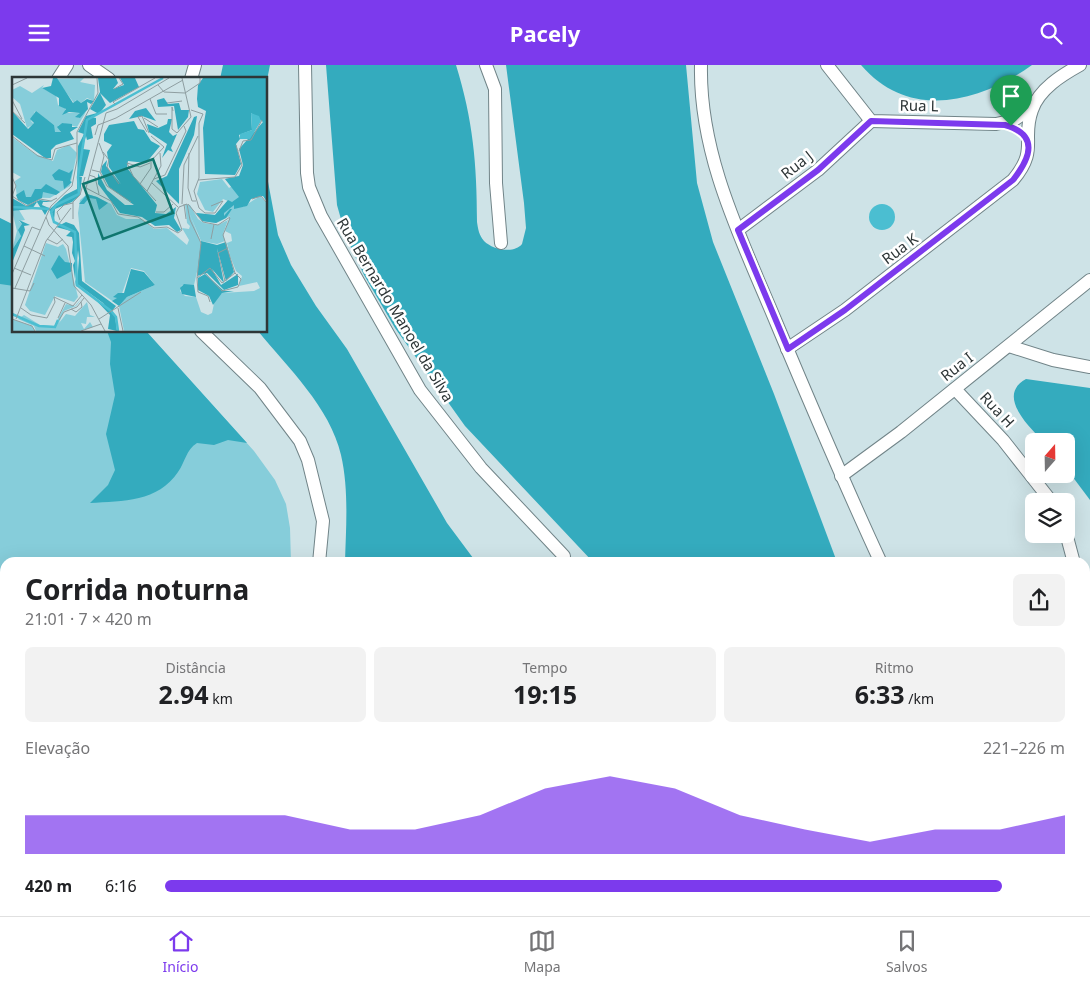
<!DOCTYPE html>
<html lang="pt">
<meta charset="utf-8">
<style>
:root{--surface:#fff;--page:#f2f2f2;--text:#202124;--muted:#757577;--line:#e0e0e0;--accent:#7c3aed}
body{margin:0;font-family:"Noto Sans",sans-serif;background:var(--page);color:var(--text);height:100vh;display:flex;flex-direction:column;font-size:19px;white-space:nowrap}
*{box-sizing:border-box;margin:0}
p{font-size:16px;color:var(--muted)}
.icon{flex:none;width:28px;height:28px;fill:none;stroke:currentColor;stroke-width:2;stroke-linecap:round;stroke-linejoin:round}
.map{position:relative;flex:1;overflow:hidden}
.drawer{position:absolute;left:0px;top:492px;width:1090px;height:359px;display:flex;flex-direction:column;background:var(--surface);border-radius:15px 15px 0 0;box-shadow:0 5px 20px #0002}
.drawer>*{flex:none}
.needle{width:32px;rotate:20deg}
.buttons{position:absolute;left:1025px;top:368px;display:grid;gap:10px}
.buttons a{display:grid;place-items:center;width:50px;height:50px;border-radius:8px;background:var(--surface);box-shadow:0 5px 20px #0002;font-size:25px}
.pin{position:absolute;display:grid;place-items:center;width:42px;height:42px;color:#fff;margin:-51px -21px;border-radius:50% 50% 50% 0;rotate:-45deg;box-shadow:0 0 5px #0007}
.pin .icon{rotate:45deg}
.round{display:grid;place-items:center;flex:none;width:52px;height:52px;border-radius:8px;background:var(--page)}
.summary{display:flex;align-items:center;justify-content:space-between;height:85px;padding:0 25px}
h1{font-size:28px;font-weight:700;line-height:38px}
.stats{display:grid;grid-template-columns:repeat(3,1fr);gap:8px;height:85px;padding:5px 25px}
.stats div{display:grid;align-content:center;border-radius:8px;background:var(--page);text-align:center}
.stats b{font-size:25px;font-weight:700}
.stats small{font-size:14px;font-weight:400}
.stats p{font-size:14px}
.chart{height:140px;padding:10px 25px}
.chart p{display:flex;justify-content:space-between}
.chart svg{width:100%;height:90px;margin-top:5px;fill:var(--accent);opacity:.7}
ul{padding:0 25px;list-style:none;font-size:16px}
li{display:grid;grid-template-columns:80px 60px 1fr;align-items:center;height:38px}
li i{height:12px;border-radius:6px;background:var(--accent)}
header{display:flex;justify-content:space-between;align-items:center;height:65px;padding:0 25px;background:var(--accent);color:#fff;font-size:22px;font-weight:700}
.dock{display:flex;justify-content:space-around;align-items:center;height:70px;border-top:1px solid var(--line);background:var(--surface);font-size:14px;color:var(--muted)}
.dock a{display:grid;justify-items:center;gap:2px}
.dock .current{color:var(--accent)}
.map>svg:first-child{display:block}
</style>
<header><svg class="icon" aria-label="menu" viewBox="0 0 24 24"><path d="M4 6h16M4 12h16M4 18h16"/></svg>Pacely<svg class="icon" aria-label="search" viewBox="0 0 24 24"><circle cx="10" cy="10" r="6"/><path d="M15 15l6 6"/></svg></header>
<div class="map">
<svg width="1090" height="851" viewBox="0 0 1090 851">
<rect width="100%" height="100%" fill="#cee3e7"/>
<!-- green -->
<path fill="#86cdda" d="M0,153L14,160V266H146L254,386L275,415L286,439L290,463L291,497L5,498V846H673L676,851H0Z"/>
<!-- forest -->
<g fill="#34abbe">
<path d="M223,0H270L266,20V14H220Z"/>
<path d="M326,0H456C473,55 477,99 477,157C478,164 479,170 484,176C493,185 514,189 522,179L526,163L524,138L506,0H686L697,118L713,177L774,329L837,497H593L465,361L395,263L364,210L346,172L337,140Z"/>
<path d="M861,0H1032C979,38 909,56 861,0Z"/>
<path d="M266,106L278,170L291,200L316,241L347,284L447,458L476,497H345C346,462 349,425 341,390C330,342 288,303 258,266H266Z"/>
<path d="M0,153L14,160V221L0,219Z"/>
<path d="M107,266H146L247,378L228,375L214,380L197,378C186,385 185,397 178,407C158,437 123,436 90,438L108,420L115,405L106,369L115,330L110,299L111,277Z"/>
<path d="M1026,314L1090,323V435L1066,403V376H1043C1029,362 996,330 1026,314Z"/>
<path d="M1090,808V851H726L724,846H1085V811Z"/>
</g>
<!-- water -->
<circle fill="#4bbed1" cx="882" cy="152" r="13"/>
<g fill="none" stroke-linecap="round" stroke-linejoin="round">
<defs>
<g id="street">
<path d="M89,0L109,14"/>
<path d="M305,0L307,108L309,122L321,151L420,325L481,403L564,491"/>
<path d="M486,0L495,24L496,118L501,178"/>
<path d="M701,0C699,91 742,175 776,257C810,338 844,418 881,498"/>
<path d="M827,0L871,56L996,59L1014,55L1032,43"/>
<path d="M58,14L67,0"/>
<path d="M191,14L195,0"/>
<path d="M738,165L818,105L871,56"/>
<path d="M201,266L260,323L300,376L308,395L323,456L319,498"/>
<path d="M1009,281L1053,295L1090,302"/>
<path d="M787,284L845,245L1013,115C1039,84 1021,75 1032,45C1039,24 1062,10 1080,0"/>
<path d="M955,324L1003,375L1051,436"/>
<path d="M841,411L901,367L1090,215"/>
<path d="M1066,468L1074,498"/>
<path d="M1085,539L1090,558"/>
<path d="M1085,769L1090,765"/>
<path d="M682,846L684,851"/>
</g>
</defs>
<!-- street casing -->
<use href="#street" stroke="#718488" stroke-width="14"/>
<!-- street -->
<use href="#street" stroke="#fff" stroke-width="12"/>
</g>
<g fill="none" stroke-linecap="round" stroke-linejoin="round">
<defs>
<path id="route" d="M871,56L1005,60C1039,70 1031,92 1013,115L845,245L788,284L738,165L818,105Z"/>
</defs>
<!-- route casing -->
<use href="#route" stroke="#fff" stroke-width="10"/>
<!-- route -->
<use href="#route" stroke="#7c3aed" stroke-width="6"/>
</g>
<g text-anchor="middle" stroke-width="5" stroke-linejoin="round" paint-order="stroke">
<!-- street labels -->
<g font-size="15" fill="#2e3637" stroke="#fff">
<text transform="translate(919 41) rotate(1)" y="5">Rua L</text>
<text transform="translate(797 100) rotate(-38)" y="5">Rua J</text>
<text transform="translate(900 184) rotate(-37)" y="5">Rua K</text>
<text transform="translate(395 245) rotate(59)" y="5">Rua Bernardo Manoel da Silva</text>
<text transform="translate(957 302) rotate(-38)" y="5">Rua I</text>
<text transform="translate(997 345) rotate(47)" y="5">Rua H</text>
</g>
</g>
<!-- overview -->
<g transform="translate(12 12)">
<rect width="255" height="255" fill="#cee3e7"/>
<path d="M72,1L68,5L83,8L82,24L75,21L69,26L64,23L62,26L44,2ZM32,8L30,11L44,18L46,28L53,31L54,36H68L66,41L74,35L65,50L50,46L46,49L49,55H42V48L23,34L19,44L22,47L15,51L8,27L0,20V13L8,9L20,16ZM0,60L23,77L41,84L45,73L57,68L65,76L58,109L38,121L5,120L3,104L9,100L0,95ZM227,99L226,113L231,130L248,119L255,126V254H112L107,229L115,220L143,208L132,194L119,191L106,228L73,205L66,136L68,123L75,117L85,120L99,127L105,138L114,142H129L142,152L155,151L175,168L177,163L170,151L177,152L178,149L175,146L173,127L178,128L186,142L192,146L206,148L216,143L211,157L213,164L205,167L189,164L176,133L188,163L189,177L182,208H170L168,214L173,219L184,220L189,235L196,238L200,236L203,222L210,216L242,214L248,211L245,205L227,209L230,199L224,194L218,179L215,166L220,164L219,157L213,154L218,139L204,146L190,144L184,136L203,138L216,124L211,122L201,135L193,133L185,117L188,105L210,102L217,111L220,109L213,102ZM7,133L13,143L7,144L10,147L9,159L0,173L5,154L0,134ZM34,166L46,170L51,167L54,172L66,220L62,225L43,219L33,238L18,234L13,228ZM71,220L64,229L52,234L47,246L54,237L63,239L75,225L78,238L83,240H75L74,247L69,246L72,252L78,245L81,250L68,254H24L22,249L6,242L12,238L28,248L42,249L54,227L63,229ZM0,242L20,249L23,254H0Z" fill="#86cdda"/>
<path d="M41,1H45L61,26L65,23L69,26L75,22L82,24L79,27L75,25L76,32L68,41L63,40L68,36L57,35L50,38L54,32L47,29V21L30,11L39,9ZM86,1H104L106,6L101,12L112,8L108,1H123L127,10L98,26L88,16L94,28L87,37L79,40L84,41V47L79,50L81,61L75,63L74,59L70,71L71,74V72L78,73L71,99H66L70,100L68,118L60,125L43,132L42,144L40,135L46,126L39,135L37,133L53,118L65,112L66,69L72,57L66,55L74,39L85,36L78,32L88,15ZM191,1H255V125L251,119L239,122L235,129L222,132V128L212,136V139L218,132H220L214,141L204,146L190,144L184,136L203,138L216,123L220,125L227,120L213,102L227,99L231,88L227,72L251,45L239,36L240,53L227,58L228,62L224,67L229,87L223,98L193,97L191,51L194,34L186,30L185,22L186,8ZM152,21L156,27L167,26L169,33H177L176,40L166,53L162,29L146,30L145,23ZM134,31L144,44L130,39L117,42L123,34ZM0,34L16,52L22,46L18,42L24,34L42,48L43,55H49L45,50L50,46L60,47V50H66L58,55L62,62L44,68L39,73V81H33L0,57ZM185,39L182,58L167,92V127L144,104L155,99L182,40ZM156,42H160L157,55L161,59L165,57L159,71L161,75L156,73L150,81L155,67L137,55L135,47L146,51L155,47ZM122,44L126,52L132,53L139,64L148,69L134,86L116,84L115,91L145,128L143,136L154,137L164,130L162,141L169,153L165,155L157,148L143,149L130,140L108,136L86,107V96L95,113L113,128H122L97,110L89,95L90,89L95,83L94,89L109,107L97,90L95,75L100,68L92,64V57L97,48ZM47,92L57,96L61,92L58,104L60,105L52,112L51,104L43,103L40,98ZM34,107L48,115L44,118L31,115L30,121L16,128L6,123L4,118L12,113L14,120H19L23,112H29ZM75,117L85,120L96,126L87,133L84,122L77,121L72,127H67ZM0,121L14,129L28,123L41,125H31L30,128L37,131L33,138L25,125L20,132L0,134ZM7,143L18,148L12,149L13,153L0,186V173L9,159L6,153L10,147ZM54,145L62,148L67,156L70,204L104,229L100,234L93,229L103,239L105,254L96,252L98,238L82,221L93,229L91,226L65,207L67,181L66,173L63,202L66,210L64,209L61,188L63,184L60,176L61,165L60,160L54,159L59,154L44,150ZM189,164L205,168L214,165L222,195L214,204L205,171L212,206L200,192L209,208L226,197V208L212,213L195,196L185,199ZM47,178L53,185L60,186V194L45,202L39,192ZM119,192L132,195L143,208L115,220L107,229L100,224L105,221L101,220L106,216H112ZM193,197L212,214H222L210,216L201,228L197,219L186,213V201ZM172,207L182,208L184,220L170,217L168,211Z" fill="#34abbe"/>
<path d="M239,36L247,39L249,44L238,62H228V57L240,53Z" fill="#4bbed1"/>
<path fill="none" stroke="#4bbed1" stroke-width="2.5" d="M0,130L38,132M0,237L27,249L43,250L46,243M106,254L104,240L99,234L65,208L63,155L42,145L39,135L44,128L67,117L66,100L75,43L151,1"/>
<path fill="none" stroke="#8e9ea1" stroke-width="1" d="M85,1L86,16L65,55V83L60,109L39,129L34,140L37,148L56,169L62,209L79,228L93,254M157,1L105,32L94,36L74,111L99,124L106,137L126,140L142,151L155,150L166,156L170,153L164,136L167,130L175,127M0,8L15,1M146,8L152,15L173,16L188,6V1M102,12L111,7L107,1M138,22L144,37H155M0,23L10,42M155,26L170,24M103,27L101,25L143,1M179,33L191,37L187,46V101L182,114L187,131L193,136H203L211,124L199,129M0,34L13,46M161,34L160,30V52L165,56L179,40L170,1M132,41L146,50M135,55L126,40L130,39L137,56M83,58L86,48L104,41L171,3M0,59L26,79L40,83L43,72L65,66M87,66L92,79L88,95M227,74L231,64L239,63L250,43M91,75L97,83L95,90L107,107M177,76L176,111L180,124H184M138,86L128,90L115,86L121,99L144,124M80,93L88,95L95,109L119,125M77,98L83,100L87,117M0,100L4,109L0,119M142,102L153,98L174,54L172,49M186,103L223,100L230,88L224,68M140,106L166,130M128,107L139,91V84L152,70L139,59M135,114L149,89L148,76M0,119L15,129L28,122L39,124L45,121M240,122L249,119L255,126M170,127L172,88L186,59M172,127L174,142M175,127L178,143L189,166L185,201L198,191L210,206L223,196L229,202L226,210L210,214L193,196M176,127L191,145L206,148L218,140M144,135H152L161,127M218,141L211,158L223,196M61,142V125L68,118L73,100M48,143L45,135L52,128L61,126M35,162L45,167L51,162M199,162L202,147M12,169L33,179M2,191L19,198M0,197L20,150L28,153M185,201L186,215L196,219L198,225M213,204L206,176L216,171M0,211L18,214L22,206M3,211L34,140M9,231L19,238L35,241L43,225L42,220L61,229L70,218M106,231L111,254M59,232L64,235L70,230L69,225M46,241L53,226M0,242L20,249L23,254M4,242L34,164L59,131M87,242L129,215M47,243L52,235L65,230L72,221M69,254L89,247"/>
<path fill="#0f766e" fill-opacity="0.15" stroke="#0f766e" stroke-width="2.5" d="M141,82L161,136L91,162L71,107Z"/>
<rect width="255" height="255" fill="none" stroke="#2e3637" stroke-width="2.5"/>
</g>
</svg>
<div class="buttons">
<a><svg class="needle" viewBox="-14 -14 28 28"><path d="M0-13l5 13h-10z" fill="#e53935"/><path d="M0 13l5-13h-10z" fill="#757577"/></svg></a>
<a><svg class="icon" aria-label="layers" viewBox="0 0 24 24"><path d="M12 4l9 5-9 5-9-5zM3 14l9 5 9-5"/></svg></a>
</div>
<div class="pin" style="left:1011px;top:61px;background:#1e9e55"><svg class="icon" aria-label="arrive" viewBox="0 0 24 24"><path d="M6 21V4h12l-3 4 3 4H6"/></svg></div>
<section class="drawer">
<div class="summary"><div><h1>Corrida noturna</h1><p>21:01 · 7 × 420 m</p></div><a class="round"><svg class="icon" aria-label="share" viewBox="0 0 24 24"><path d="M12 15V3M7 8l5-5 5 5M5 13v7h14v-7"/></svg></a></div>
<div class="stats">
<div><p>Distância</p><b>2.94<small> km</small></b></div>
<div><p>Tempo</p><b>19:15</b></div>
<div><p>Ritmo</p><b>6:33<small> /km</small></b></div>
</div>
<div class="chart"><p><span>Elevação</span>221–226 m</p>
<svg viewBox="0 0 160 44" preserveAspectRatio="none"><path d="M0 44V25L10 25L20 25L30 25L40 25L50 32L60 32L70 25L80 12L90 6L100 12L110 25L120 32L130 38L140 32L150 32L160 25V44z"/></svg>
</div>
<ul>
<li><b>420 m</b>6:16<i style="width:93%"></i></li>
</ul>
</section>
</div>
<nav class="dock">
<a class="current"><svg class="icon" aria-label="home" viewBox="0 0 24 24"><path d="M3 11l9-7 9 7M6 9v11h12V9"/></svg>Início</a>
<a><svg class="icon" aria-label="map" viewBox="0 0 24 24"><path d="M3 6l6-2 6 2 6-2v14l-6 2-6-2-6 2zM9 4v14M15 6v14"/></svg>Mapa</a>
<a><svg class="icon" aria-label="saved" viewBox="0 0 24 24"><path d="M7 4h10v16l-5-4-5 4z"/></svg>Salvos</a>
</nav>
